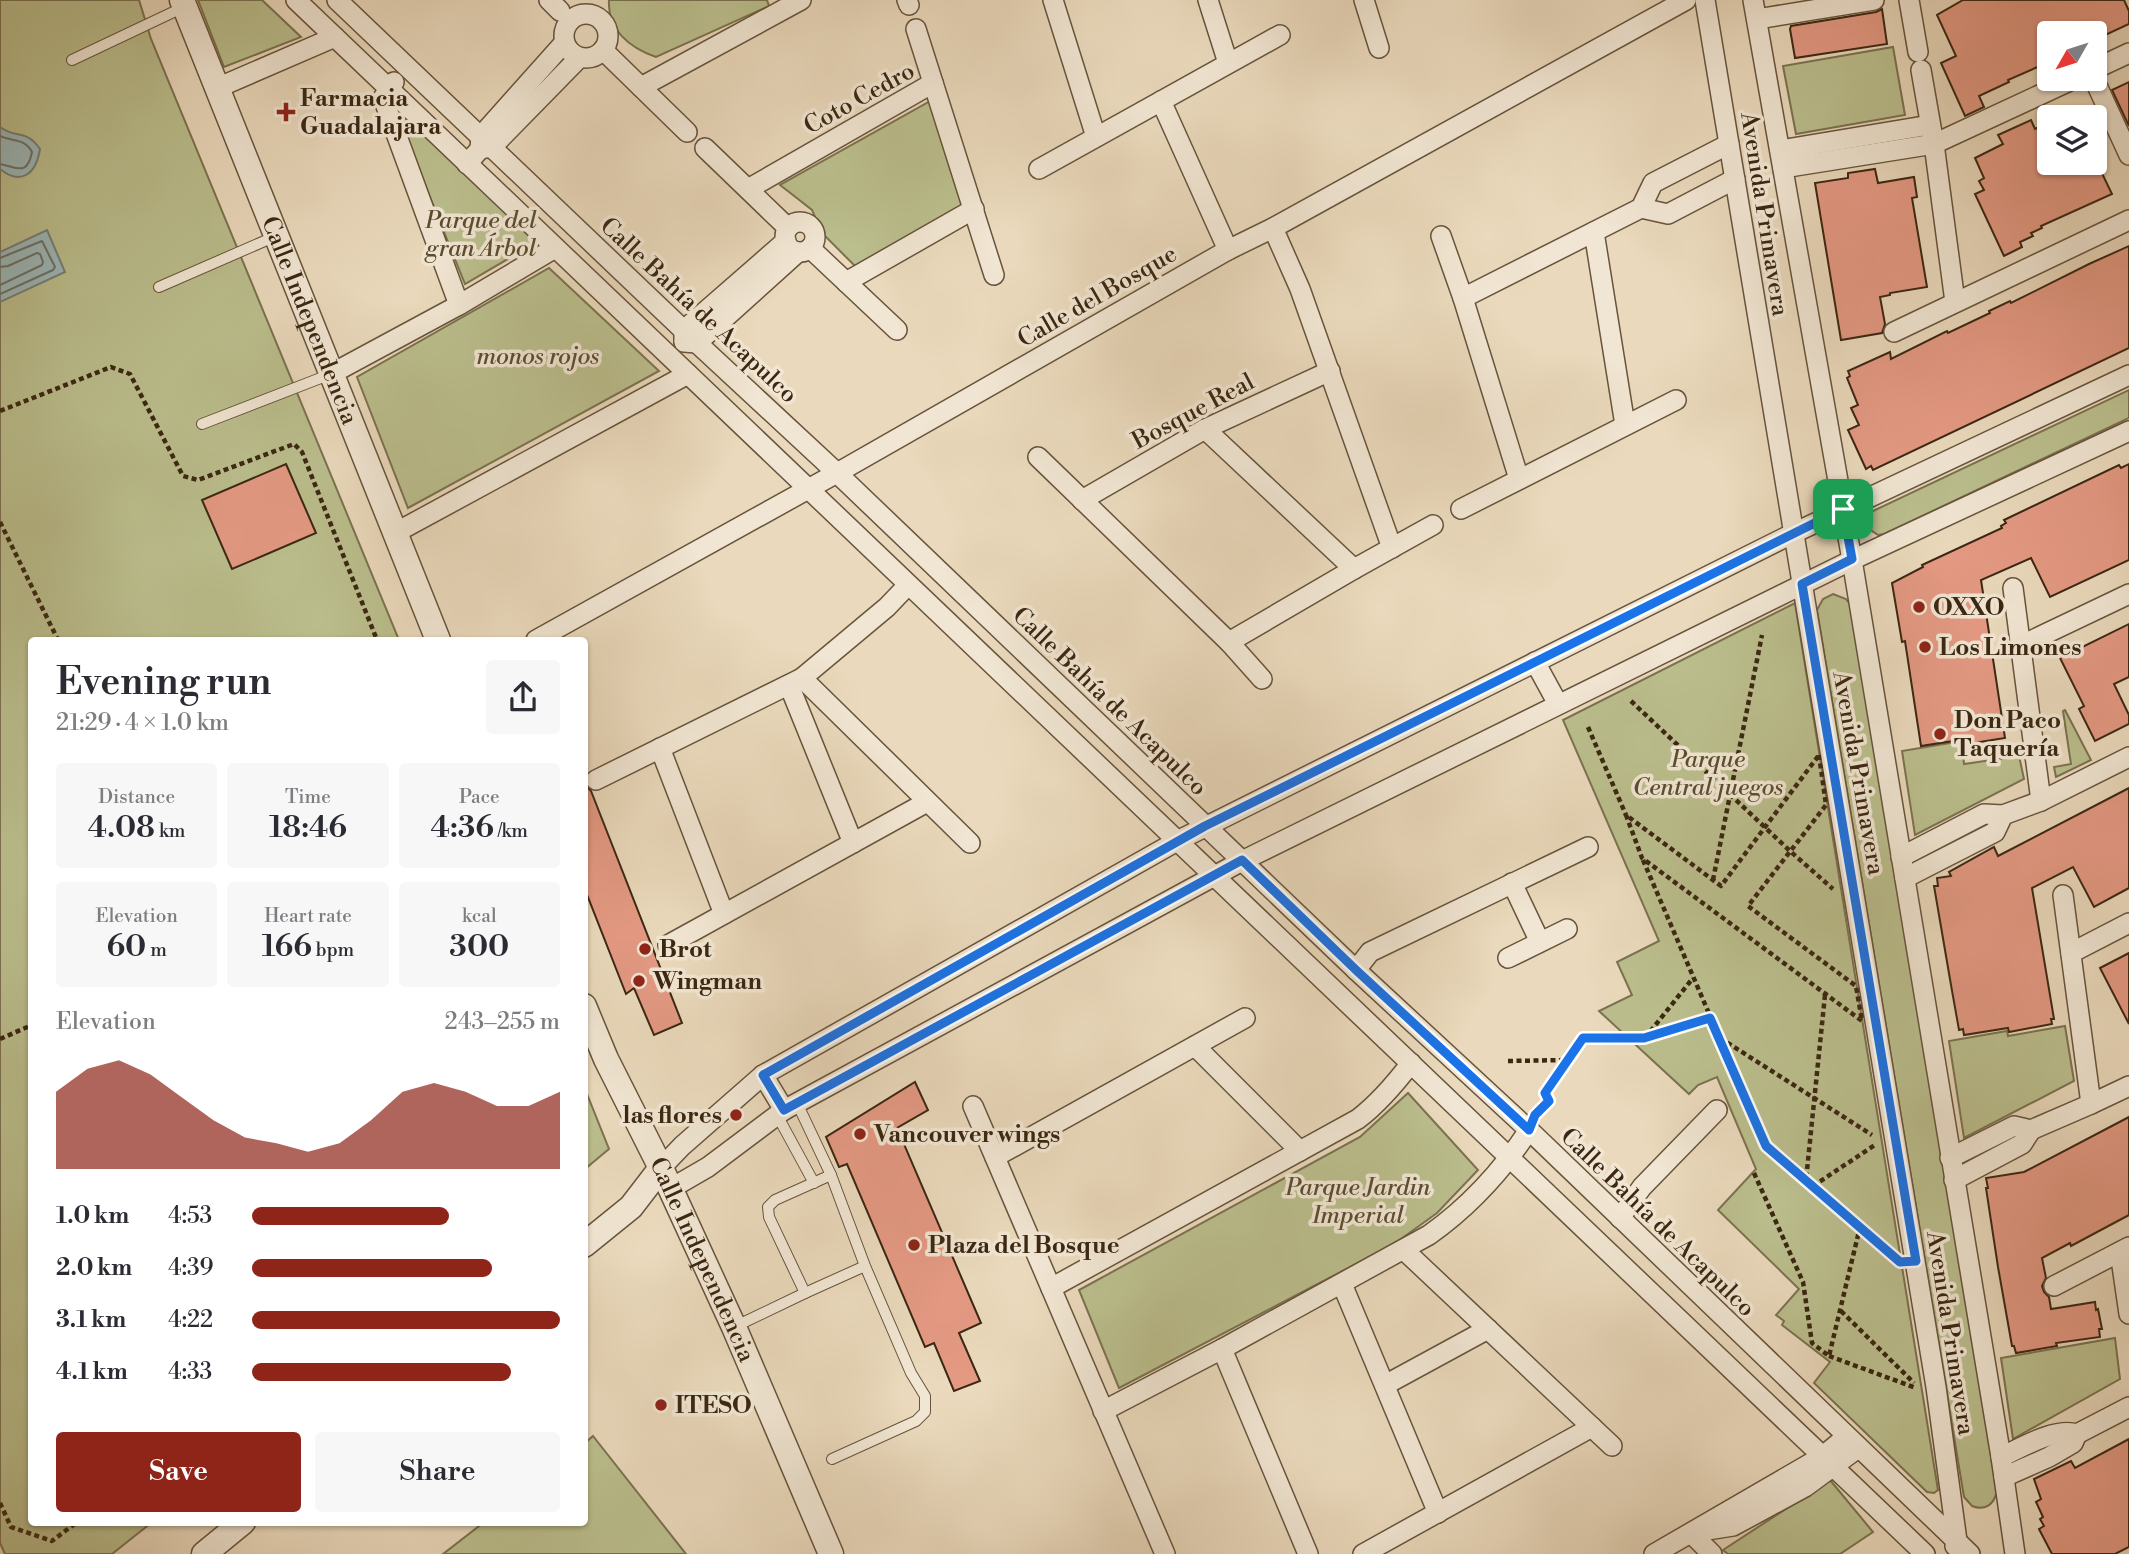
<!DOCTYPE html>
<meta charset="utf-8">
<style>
:root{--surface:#fff;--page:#f7f7f7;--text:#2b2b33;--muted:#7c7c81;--accent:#8f2418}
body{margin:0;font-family:"Libre Bodoni",serif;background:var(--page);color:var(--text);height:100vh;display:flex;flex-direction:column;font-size:26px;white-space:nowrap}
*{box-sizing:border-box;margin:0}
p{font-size:23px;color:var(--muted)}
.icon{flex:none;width:38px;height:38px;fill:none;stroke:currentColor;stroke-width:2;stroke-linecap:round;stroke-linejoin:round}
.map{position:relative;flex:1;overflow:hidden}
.drawer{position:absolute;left:28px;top:637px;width:560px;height:889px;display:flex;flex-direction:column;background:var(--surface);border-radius:7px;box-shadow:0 2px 5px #0004}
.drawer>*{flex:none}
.needle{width:46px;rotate:231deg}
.fabs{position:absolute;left:2037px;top:21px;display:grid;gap:14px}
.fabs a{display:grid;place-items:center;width:70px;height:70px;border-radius:7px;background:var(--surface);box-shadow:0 2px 5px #0004;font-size:35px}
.pin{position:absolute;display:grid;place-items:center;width:60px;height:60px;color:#fff;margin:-30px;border-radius:14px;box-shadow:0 4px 10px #0006}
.round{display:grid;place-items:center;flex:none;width:74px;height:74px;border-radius:7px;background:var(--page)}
.overview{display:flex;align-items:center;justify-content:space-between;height:119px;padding:0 28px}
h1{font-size:38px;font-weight:600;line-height:52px}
.stats{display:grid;grid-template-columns:repeat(3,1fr);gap:10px;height:119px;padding:7px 28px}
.stats div{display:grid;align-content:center;border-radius:7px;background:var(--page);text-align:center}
.stats b{font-size:30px;font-weight:600}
.stats small{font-size:19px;font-weight:400}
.stats p{font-size:19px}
.chart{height:196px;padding:14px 28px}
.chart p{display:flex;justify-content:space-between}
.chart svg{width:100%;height:126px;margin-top:7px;fill:var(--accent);opacity:.7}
.action{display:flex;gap:14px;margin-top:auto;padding:14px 28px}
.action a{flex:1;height:80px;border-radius:7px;background:var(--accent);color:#fff;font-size:28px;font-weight:600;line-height:80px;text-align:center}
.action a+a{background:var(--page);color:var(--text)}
ul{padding:0 28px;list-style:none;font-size:23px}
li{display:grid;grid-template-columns:112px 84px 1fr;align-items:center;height:52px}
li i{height:18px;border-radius:9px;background:var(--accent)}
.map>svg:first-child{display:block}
</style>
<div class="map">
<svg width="2129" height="1554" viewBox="0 0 2129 1554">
<rect width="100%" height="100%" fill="#ead9bc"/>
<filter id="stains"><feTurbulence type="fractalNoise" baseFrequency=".00286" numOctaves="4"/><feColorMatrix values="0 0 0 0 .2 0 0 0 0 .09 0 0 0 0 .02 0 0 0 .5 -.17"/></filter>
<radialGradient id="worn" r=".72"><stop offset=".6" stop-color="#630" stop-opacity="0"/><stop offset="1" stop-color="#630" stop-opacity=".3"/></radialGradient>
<!-- green -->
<g fill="#bbbe8d" stroke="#7b7250" stroke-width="2">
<path d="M0,0H139L151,39L399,640H32V1522L151,1523L112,1554H5L0,1543Z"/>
<path d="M198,0H262L301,37L224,67Z"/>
<path d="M609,0H767L769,6L656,57C630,48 607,30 609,0Z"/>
<path d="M1893,47L1905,115L1796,134L1783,66Z"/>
<path d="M934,99L973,203L856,267L822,233L812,210L780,185Z"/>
<path d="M392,103L537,242L465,284Z"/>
<path d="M549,268L659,371L408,508L357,377Z"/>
<path d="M2129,390V418L1884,534L1878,535L1869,529C1867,521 1867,517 1873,511Z"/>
<path d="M1833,594L1846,599L1851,605L1997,1491C1994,1505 1985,1511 1972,1506L1964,1497L1817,610L1823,599Z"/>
<path d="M1795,603L1938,1490L1934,1493L1927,1492L1814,1383L1830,1362L1782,1325L1784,1321L1776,1315L1799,1289L1718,1210L1756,1169L1717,1077L1698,1085L1689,1094L1599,1011L1632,995L1617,962L1659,941L1563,720Z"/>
<path d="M2065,710L2091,760L2056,777L2054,767L2071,764L2063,711Z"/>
<path d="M1962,741L1964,764L2019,756L2024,779L1915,835L1902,751Z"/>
<path d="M2065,1026L2074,1081L1964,1138L1949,1041L2007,1031L2008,1036Z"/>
<path d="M585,1089L609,1149L585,1169H584Z"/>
<path d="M1408,1093L1478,1170L1437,1213L1394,1244L1119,1388L1079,1290L1360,1137Z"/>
<path d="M2115,1338L2120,1379L2013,1439L2001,1358Z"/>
<path d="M593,1436L686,1554H443L483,1523L584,1522L585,1443Z"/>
<path d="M1830,1480L1873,1532L1840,1554H1728L1723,1550Z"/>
</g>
<!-- water -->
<g fill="#9bb8ba" stroke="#757e77" stroke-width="2">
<path d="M0,127C15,139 25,128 40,149C36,174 21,186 0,169Z"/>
<path d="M47,230L65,272L0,302V252Z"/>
</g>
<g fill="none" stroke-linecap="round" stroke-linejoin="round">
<!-- shore -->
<g stroke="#6b7066" stroke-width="2">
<path d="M0,136C12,142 25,138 32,152C27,177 17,167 0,164"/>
<path d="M0,258L42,241L55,267L53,270L0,294"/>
<path d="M0,267L8,266L37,253L40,254L43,262L42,265L0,285"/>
</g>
</g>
<!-- building -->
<g fill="#e49983" stroke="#3b2712" stroke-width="2">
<path d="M1963,0H2124L2129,11V24L2099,38L2097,33H2049V62L2008,80L2009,82L1979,96L1984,107L1965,116L1941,63L1956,56L1937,15Z"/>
<path d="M1882,9L1887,44L1795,58L1790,29L1791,26L1876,12Z"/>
<path d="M2129,82V126L2112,90Z"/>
<path d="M2031,120L2035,129L2049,122V163H2097L2112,194L2041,226L2042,228L2031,233L2033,236L2020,242L2022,247L2004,256L1975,194L1984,190L1979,181L1984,178L1975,158L2003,144L1998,135Z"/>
<path d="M1875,169L1878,183L1914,177L1917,197L1912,198L1927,287L1890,293V295L1880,297L1885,324L1882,333L1841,340L1815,183L1848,178V173Z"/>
<path d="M2129,246V348L1873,470L1871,466L1866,469L1848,430L1859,425L1851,408L1858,405L1847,378L1850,376L1848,371L1890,352L1891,359L1947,331L1948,333L1990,313L1989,311L2010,301L2011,303L2089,264Z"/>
<path d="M286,464L316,533L232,569L202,500Z"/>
<path d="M2129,464V560L2050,597L2031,558L1981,580L2005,738L1961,745L1960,740L1921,746L1905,641L1902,642L1892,583L1923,567L1922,565L2002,528L2001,526L2006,523L2004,520L2119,465L2121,468Z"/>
<path d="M2129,624V677L2114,684L2129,715V724L2095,741L2079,709L2084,706L2060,658Z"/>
<path d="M584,783L591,791L682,1023L654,1035L634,988L626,994L584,887Z"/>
<path d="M2129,788V888L2094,907L2073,867L2032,888L2054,1019H2051L2052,1024L2009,1032L2008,1028L1964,1035L1963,1029L1959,1030L1951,985L1934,886H1938L1937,878L1951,876L1949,872L1994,847L1998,856Z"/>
<path d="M2129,953V1024L2100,968Z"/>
<path d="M915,1082L928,1110L897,1128L981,1323L959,1333L980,1381L954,1391L934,1343L925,1347L847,1164L839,1167L826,1137Z"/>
<path d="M2129,1117V1215L2071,1246L2070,1243L2042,1258L2046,1278L2042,1286L2044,1292L2049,1297L2051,1309L2095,1302L2096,1310L2098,1309L2102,1329H2099L2100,1337L2056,1343L2057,1346L2016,1353L2014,1346H2012L1998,1267L1986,1188H1988L1986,1178L2024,1172Z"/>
<path d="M2129,1439V1547L2115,1554H2052L2039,1529L2044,1526L2040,1519L2043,1517L2036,1502L2041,1499L2034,1479L2071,1461L2075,1468Z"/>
</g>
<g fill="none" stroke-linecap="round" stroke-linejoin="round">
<defs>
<g id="service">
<path d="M72,60L184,7"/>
<path d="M159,287L276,236"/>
<path d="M202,424L331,374"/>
<path d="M797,1103L831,1175"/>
<path d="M777,1115L814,1183"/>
<path d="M734,1327L805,1293"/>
<path d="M832,1459L916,1421L925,1412V1396L911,1373L865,1266L831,1175L775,1200L768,1207L769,1217L805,1293L865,1266"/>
</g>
<g id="minor">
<path d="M296,0L1925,1554"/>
<path d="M337,0L697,343L837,473L1356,970L1529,1130L1970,1554"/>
<path d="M549,0L560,11"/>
<path d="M907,0L909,5"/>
<path d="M1053,0L1096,137"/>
<path d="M1208,0L1228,63"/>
<path d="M1364,0L1379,48"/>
<path d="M1705,0L1936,1387L1957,1541L1955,1546"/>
<path d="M1753,0L1852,560L2001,1457L2015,1554"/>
<path d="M1909,0L1918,52"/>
<circle cx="586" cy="36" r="22"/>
<path d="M1757,19L1874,0"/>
<path d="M916,29L994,275"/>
<path d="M603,50L687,132"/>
<path d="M2095,69L2129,53"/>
<path d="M1921,70L1934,144L1955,302"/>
<path d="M2094,79L2129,155"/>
<path d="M394,82L383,98L459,305"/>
<path d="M641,87L801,0"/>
<path d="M217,88L335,37"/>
<path d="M1161,101L1228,250"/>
<path d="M705,148L788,228"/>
<path d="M481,149L492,147L579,58"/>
<path d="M1780,150L1930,125"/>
<path d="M467,164L480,149L481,136L564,43"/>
<path d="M1783,168L1934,144L2074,79"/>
<path d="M1039,169L1280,35"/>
<path d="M748,189L933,83"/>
<path d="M1641,208L1668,214L1735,179"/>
<circle cx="800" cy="237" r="15"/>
<path d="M1273,228L1300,289L1392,548"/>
<path d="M1594,232L1625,425"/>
<path d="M1441,236L1463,298L1519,479"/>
<path d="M810,248L897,330"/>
<path d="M846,282L974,209"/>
<path d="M1463,298L1641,208L1653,183L1729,144"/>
<path d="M1894,332L2129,220"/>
<path d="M684,341V330L786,241"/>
<path d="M684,342L697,343L798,252"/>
<path d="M331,374L459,305L555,248"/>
<path d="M1205,429L1354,569"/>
<path d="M1038,457L1229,642L1262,679"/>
<path d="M1082,500L1205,429L1330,371"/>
<path d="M1461,509L1676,400"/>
<path d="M395,533L688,374"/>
<path d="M2013,588L2041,801"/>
<path d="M536,640L837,473L1228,250L1273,228L1686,0"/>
<path d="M1229,642L1354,569L1433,525"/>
<path d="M2020,646L2129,594"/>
<path d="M1535,662L1558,704"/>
<path d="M802,678L970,843"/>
<path d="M789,685L853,843"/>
<path d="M660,748L724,914"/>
<path d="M596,780L802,678L887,607L908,585"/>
<path d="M1901,857L1984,814L2003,815L2041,801L2129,757"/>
<path d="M1905,878L1995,832L2003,815"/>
<path d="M1512,883L1540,942"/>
<path d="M2063,895L2091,1104"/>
<path d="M668,945L927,802"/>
<path d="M2071,953L2129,923"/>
<path d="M1508,958L1567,929"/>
<path d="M1356,970L1370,952L1588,847"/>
<path d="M1195,1046L1300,1151"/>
<path d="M763,1075L784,1110"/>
<path d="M973,1106L1165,1554"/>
<path d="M995,1157L1245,1018"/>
<path d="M1950,1158L2014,1126L2031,1130L2091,1104L2129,1086"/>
<path d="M661,1168L682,1146L763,1075L1179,840L1794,533L2129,375"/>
<path d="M1954,1180L2022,1144L2031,1130"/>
<path d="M670,1189L708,1167L784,1110L1242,861L1852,560L2129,431"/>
<path d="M1620,1218L1642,1187L1717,1110"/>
<path d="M1404,1250L1612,1446"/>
<path d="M2120,1252L2129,1314"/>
<path d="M1342,1284L1438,1513"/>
<path d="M2054,1286L2129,1247"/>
<path d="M1051,1288L1358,1119C1379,1103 1395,1084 1411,1063"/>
<path d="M1222,1349L1308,1554"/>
<path d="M1385,1385L1488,1329"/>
<path d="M1103,1411L1222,1349L1429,1235C1470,1206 1501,1172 1529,1130"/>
<path d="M2001,1457C2021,1448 2055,1427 2077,1434L2129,1407"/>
<path d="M2004,1477L2049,1457L2073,1443L2077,1434"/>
<path d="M1701,1531L1733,1526L1805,1487L1858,1448"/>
<path d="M1691,1533L1712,1554"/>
<path d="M1363,1554L1592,1427"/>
<path d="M1654,1554L1823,1456L1846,1437"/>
</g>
<g id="tertiary">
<path id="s1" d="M182,0L438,640"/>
<path id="s2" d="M584,1006L606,1059L661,1168L734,1327L831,1554"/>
<path d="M584,1245L631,1207L661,1168"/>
<path d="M204,1554L243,1522"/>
</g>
</defs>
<!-- service casing -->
<use href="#service" stroke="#67543c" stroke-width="12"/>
<!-- minor casing -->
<use href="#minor" stroke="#67543c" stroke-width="22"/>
<!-- tertiary casing -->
<use href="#tertiary" stroke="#67543c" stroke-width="27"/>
<!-- path -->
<g stroke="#3b2712" stroke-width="4.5" stroke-dasharray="5 3.5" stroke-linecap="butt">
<path d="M0,411L111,367L130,374L183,476L198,480L294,444L302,452L377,640"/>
<path d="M0,522L58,640"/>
<path d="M1631,701L1790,851L1833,889"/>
<path d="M1588,727L1626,815"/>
<path d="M1819,755L1826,805L1748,906L1856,986L1862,1021L1642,858L1626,815L1721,886Z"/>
<path d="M1643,860L1766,1146L1806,1180"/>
<path d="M1713,880L1762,635"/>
<path d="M1825,995L1806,1180L1894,1256"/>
<path d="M1645,1038L1693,978"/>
<path d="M1720,1038L1872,1135"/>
<path d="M0,1039L32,1025"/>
<path d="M1508,1061L1569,1060"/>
<path d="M1537,1113L1549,1101L1545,1093L1583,1038L1644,1039L1710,1018"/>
<path d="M1754,1173L1803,1282L1812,1343L1829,1356L1860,1227"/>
<path d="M1813,1186L1875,1145"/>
<path d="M1841,1311L1914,1383"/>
<path d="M1829,1356L1916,1388"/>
<path d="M0,1503L11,1527L52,1541L77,1522"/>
</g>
<!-- service -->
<use href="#service" stroke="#f1e6d3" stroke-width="10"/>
<!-- minor -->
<use href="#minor" stroke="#f1e6d3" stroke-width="19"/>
<!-- tertiary -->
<use href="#tertiary" stroke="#f1e6d3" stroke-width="24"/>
</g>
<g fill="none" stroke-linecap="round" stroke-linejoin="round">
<defs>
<path id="route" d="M1843,509L1852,559L1802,584L1916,1261L1900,1262L1766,1146L1710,1018L1644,1038H1583L1545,1093L1549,1101L1535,1115L1529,1130L1356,970L1242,860L784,1110L763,1075L1205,826Z"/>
</defs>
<!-- route casing -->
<use href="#route" stroke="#fff" stroke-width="14"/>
<!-- route -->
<use href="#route" stroke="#1a73e8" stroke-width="9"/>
</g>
<!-- markers -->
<g fill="#8f2418" stroke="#f1e6d3" stroke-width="2.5">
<path d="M282.5 101.5h7v7h7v7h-7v7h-7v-7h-7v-7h7z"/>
<circle cx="1919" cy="607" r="7"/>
<circle cx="1925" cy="647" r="7"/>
<circle cx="1940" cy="734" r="7"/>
<circle cx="645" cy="949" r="7"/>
<circle cx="639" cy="981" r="7"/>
<circle cx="736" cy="1115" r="7"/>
<circle cx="860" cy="1134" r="7"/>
<circle cx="914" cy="1245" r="7"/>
<circle cx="661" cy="1405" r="7"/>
</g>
<g text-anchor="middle" stroke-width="7" stroke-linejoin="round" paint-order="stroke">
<!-- poi labels -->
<g font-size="24" font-weight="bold" fill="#3b2712" stroke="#f1e6d3" text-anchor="start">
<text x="300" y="106">Farmacia<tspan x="300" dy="28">Guadalajara</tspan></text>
<text x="1933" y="615">OXXO</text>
<text x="1939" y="655">Los Limones</text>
<text x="1954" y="728">Don Paco<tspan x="1954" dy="28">Taquería</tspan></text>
<text x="659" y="957">Brot</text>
<text x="653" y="989">Wingman</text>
<text x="722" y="1123" text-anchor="end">las flores</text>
<text x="874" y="1142">Vancouver wings</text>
<text x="928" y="1253">Plaza del Bosque</text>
<text x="675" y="1413">ITESO</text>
</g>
<!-- street labels -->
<g font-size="24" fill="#3b2712" stroke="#f1e6d3">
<text transform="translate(859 98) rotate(-29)" y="8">Coto Cedro</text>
<text transform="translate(1765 214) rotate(81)" y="8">Avenida Primavera</text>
<text transform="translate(1097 296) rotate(-30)" y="8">Calle del Bosque</text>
<text transform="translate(699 310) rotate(43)" y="8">Calle Bahía de Acapulco</text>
<text dy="8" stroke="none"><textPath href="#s1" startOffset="345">Calle Independencia</textPath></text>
<text transform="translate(1193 411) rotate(-28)" y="8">Bosque Real</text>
<text transform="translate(1110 701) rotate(44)" y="8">Calle Bahía de Acapulco</text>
<text transform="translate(1859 773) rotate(80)" y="8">Avenida Primavera</text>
<text transform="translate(1658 1222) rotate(44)" y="8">Calle Bahía de Acapulco</text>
<text dy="8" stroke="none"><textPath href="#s2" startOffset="280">Calle Independencia</textPath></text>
<text transform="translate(1951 1333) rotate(81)" y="8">Avenida Primavera</text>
</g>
<!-- park labels -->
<g font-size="24" font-style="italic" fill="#5b4d31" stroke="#f1e6d3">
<text x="481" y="228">Parque del<tspan x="481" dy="28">gran Árbol</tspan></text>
<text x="538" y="364">monos rojos</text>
<text x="1708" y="767">Parque<tspan x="1708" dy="28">Central juegos</tspan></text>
<text x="1358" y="1195">Parque Jardin<tspan x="1358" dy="28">Imperial</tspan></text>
</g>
</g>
<rect width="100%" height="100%" filter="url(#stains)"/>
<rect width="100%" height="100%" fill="url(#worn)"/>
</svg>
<div class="fabs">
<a><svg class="needle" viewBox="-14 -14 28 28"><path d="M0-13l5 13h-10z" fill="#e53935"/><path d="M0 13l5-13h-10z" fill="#7c7c81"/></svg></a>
<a><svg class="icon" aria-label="layers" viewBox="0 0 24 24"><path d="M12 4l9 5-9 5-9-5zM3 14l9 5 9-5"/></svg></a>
</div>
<div class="pin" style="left:1843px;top:509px;background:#1e9e55"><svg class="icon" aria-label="arrive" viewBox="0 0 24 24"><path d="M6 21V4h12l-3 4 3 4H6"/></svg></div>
<section class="drawer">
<div class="overview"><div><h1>Evening run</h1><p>21:29 · 4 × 1.0 km</p></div><a class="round"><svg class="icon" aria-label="share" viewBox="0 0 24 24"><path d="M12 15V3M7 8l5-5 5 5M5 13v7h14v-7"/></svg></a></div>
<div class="stats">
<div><p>Distance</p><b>4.08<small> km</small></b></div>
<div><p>Time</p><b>18:46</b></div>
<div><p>Pace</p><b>4:36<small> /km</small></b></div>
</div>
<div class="stats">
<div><p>Elevation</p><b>60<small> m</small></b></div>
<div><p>Heart rate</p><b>166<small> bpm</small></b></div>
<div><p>kcal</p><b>300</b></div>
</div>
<div class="chart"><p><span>Elevation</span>243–255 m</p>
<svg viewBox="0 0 160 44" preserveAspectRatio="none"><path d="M0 44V17L10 9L20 6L30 11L40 19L50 27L60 33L70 35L80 38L90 35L100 27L110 17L120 14L130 17L140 22L150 22L160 17V44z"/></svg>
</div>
<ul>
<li><b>1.0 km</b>4:53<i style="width:64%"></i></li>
<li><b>2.0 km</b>4:39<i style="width:78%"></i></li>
<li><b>3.1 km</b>4:22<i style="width:100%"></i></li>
<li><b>4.1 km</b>4:33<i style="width:84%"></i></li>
</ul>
<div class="action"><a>Save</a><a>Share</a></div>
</section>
</div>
